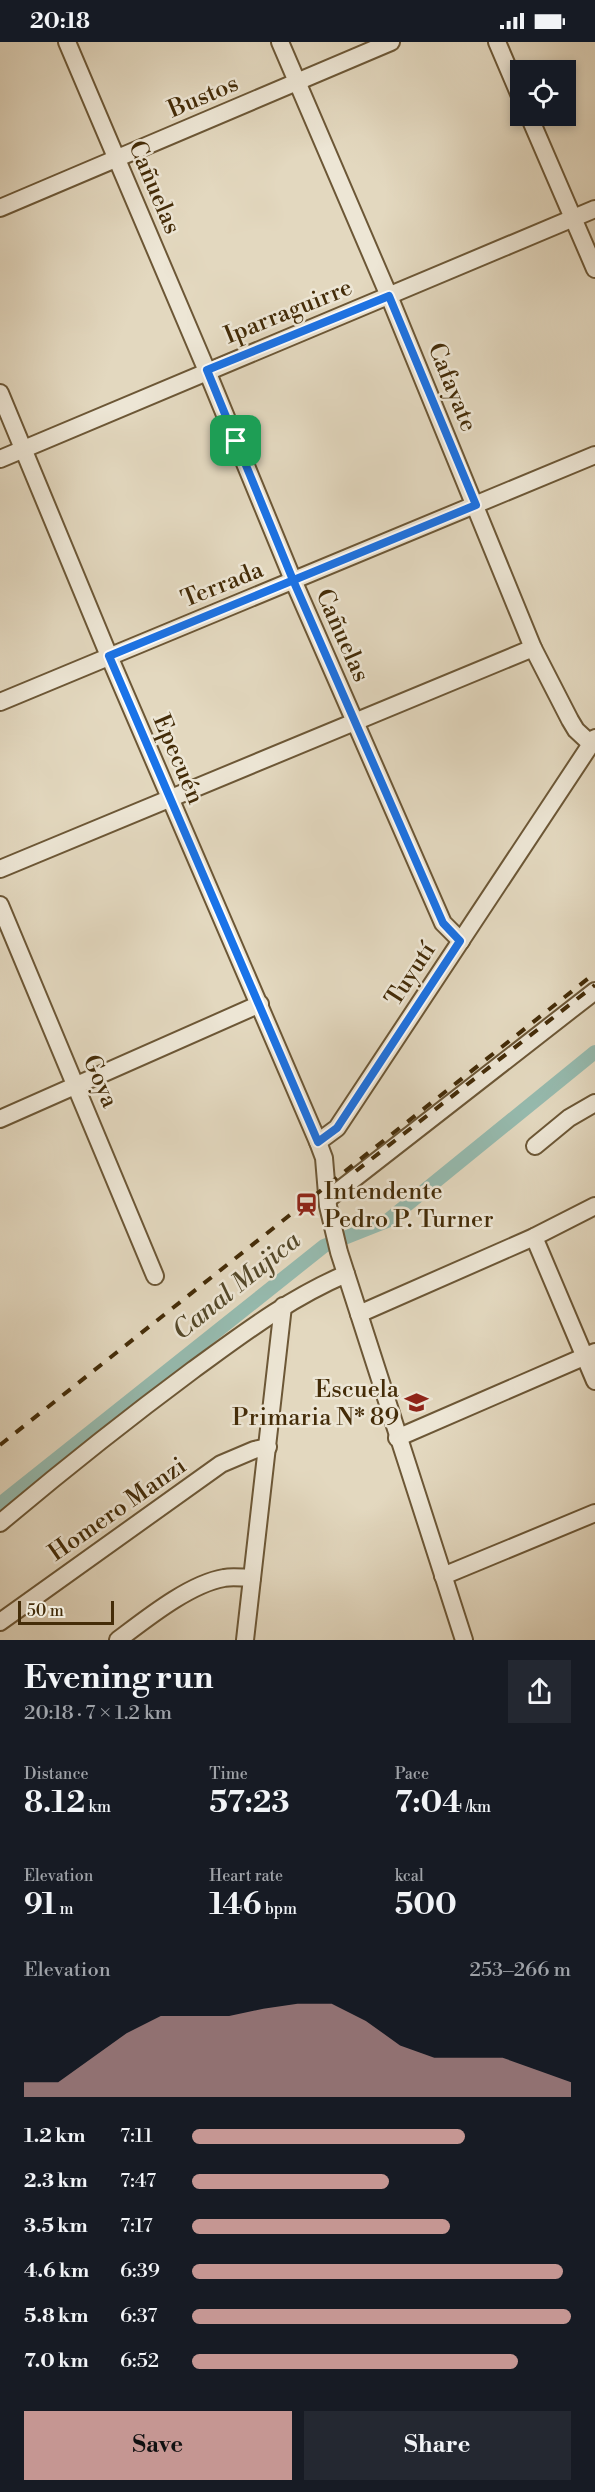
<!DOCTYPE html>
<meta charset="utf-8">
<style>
:root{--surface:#171b24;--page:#242831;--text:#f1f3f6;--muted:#9ea1a6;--accent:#c59692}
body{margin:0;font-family:"Libre Bodoni",serif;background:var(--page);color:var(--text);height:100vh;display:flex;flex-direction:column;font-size:22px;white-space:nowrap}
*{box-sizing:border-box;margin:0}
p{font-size:20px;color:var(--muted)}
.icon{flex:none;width:33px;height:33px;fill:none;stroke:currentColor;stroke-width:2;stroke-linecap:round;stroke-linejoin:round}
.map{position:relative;height:1598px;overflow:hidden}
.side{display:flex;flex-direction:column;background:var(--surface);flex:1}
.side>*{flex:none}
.fabs{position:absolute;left:510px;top:18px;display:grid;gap:12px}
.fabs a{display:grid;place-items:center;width:66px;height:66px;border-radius:0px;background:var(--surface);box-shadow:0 3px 9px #0003;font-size:30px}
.scale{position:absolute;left:18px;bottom:15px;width:96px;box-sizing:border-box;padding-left:6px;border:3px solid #442c08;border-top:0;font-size:16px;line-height:21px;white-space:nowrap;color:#442c08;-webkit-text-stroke:4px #ede6d5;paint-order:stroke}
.pin{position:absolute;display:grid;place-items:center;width:51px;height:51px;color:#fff;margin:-26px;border-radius:12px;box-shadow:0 3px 9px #0006}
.round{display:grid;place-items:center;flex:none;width:63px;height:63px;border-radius:0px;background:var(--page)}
.summary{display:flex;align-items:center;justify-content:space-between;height:102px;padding:0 24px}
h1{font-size:33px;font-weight:800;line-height:45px}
.figures{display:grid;grid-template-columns:repeat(3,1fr);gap:9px;height:102px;padding:6px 24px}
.figures div{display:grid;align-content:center}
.figures b{font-size:30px;font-weight:800}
.figures small{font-size:16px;font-weight:400}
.figures p{font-size:16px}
.chart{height:168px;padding:12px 24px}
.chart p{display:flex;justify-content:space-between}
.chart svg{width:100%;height:108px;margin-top:6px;fill:var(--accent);opacity:.7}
.button{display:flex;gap:12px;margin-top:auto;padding:12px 24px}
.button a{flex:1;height:69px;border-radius:0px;background:var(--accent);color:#111;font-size:24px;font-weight:800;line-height:69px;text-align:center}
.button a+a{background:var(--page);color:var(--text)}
ul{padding:0 24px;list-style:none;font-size:20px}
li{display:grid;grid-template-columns:96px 72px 1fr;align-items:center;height:45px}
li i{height:15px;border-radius:8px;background:var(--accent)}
.status{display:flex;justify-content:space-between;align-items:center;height:42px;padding:0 30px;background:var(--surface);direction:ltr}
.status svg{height:16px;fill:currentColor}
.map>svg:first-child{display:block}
</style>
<div class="status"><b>20:18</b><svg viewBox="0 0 49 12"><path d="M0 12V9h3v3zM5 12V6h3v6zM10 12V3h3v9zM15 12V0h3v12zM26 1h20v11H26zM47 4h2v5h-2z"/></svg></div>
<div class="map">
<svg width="595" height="1598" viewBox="0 0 595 1598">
<rect width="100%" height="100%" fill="#e3d8bf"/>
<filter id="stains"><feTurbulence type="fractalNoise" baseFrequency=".00333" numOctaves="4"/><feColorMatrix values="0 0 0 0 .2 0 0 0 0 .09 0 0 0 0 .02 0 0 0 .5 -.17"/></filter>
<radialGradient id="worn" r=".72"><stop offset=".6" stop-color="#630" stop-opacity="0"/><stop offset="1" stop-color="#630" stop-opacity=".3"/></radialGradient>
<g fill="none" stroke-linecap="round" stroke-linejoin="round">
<!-- canal -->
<path stroke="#96baae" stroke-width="14" d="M0,1462L324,1204L387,1179L595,1010"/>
<defs>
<g id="minor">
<path d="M67,0L207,329L293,538L443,881L461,899"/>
<path d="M280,0L389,254L533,606L570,678L576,688L591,702"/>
<path d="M497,0L520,54"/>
<path d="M529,74L595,227"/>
<path d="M0,166L391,0"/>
<path d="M0,351L109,614L318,1100L324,1116L328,1164L339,1210L464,1598"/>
<path d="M0,417L595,167"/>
<path d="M0,660L595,413"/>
<path d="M0,827L533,606"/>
<path d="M0,863L155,1234"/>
<path d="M0,1077L260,962"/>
<path d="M318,1100L337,1086L595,696"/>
<path d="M535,1104L569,1076L595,1061"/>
<path d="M328,1157L595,949"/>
<path d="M534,1195L595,1339"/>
<path d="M359,1272L534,1195L595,1164"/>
<path d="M397,1396L595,1310"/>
<path d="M0,1481C63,1428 127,1377 193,1328C244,1291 288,1257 346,1232"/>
<path d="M443,1534L595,1471"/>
<path d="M0,1580L221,1422L254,1408L268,1405"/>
<path d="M118,1598C146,1577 189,1542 224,1536C233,1534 243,1536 252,1536"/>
<path d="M245,1598L283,1264"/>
</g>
</defs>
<!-- minor casing -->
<use href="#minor" stroke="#6c5736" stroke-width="20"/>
<!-- minor -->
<use href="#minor" stroke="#ede6d5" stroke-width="16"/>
<!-- rail -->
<g stroke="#442c08" stroke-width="4" stroke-dasharray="10 10" stroke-linecap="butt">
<path d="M356,1129L595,943"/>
<path d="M0,1403L595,931"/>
</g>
</g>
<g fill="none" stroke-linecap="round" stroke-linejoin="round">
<defs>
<path id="route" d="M236,399L293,538L443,881L460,899L337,1086L318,1100L109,614C231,564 353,513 476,463L389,254L207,328L236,399"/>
</defs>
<!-- route casing -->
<use href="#route" stroke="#fff" stroke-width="12"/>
<!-- route -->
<use href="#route" stroke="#1a73e8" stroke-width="8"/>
</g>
<!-- icons -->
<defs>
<symbol id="station-bare" viewBox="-9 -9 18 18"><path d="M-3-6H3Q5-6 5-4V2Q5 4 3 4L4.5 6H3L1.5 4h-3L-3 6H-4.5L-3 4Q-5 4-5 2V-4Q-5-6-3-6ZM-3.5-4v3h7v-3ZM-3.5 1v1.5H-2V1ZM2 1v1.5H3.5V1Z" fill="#8f2418" stroke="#ede6d5" stroke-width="2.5" paint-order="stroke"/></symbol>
<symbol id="school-bare" viewBox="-9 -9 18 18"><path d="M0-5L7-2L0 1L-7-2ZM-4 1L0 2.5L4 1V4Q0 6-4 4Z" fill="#8f2418" stroke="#ede6d5" stroke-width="2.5" paint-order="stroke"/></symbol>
</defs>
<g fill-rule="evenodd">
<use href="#station-bare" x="290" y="1146" width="33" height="33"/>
<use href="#school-bare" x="400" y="1344" width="33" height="33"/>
</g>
<g text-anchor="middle" stroke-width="5" stroke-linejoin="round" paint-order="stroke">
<!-- street labels -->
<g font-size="24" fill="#442c08" stroke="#ede6d5">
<text transform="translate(203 54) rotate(-23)" y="8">Bustos</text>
<text transform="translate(155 145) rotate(67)" y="8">Cañuelas</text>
<text transform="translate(288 269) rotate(-22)" y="8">Iparraguirre</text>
<text transform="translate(453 345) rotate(68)" y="8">Cafayate</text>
<text transform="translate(222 542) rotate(-22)" y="8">Terrada</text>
<text transform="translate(343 593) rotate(66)" y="8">Cañuelas</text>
<text transform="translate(179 717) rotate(67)" y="8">Epecuén</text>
<text transform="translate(410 932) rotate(-57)" y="8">Tuyutí</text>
<text transform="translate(101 1039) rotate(67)" y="8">Goya</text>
<text transform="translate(117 1467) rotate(-35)" y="8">Homero Manzi</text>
</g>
<!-- poi labels -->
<g font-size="24" fill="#442c08" stroke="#ede6d5" text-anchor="start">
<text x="324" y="1157">Intendente<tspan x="324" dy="28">Pedro P. Turner</tspan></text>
<text x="399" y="1355" text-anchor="end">Escuela<tspan x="399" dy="28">Primaria N* 89</tspan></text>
</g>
<!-- water labels -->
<g font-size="26" font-style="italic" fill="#544829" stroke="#ede6d5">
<text transform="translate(236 1243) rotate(-39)" y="9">Canal Mujica</text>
</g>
</g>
<rect width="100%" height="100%" filter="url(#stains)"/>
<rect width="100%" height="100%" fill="url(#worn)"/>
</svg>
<div class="fabs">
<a><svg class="icon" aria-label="locate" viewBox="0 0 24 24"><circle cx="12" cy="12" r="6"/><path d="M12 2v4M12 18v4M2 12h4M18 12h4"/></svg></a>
</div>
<div class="scale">50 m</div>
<div class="pin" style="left:236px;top:399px;background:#1e9e55"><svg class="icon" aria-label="arrive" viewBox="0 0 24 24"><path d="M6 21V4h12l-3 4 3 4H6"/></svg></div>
</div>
<section class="side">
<div class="summary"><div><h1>Evening run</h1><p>20:18 · 7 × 1.2 km</p></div><a class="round"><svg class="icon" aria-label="share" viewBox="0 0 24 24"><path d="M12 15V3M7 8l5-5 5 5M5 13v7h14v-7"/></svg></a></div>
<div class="figures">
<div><p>Distance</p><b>8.12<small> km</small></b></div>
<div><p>Time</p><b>57:23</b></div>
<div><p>Pace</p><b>7:04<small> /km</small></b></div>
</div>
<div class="figures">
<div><p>Elevation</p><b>91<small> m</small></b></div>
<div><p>Heart rate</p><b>146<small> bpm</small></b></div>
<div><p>kcal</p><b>500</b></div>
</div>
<div class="chart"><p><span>Elevation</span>253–266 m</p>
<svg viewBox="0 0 160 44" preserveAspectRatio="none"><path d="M0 44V38L10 38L20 28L30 18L40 11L50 11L60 11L70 8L80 6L90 6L100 13L110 23L120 28L130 28L140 28L150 33L160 38V44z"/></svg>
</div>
<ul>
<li><b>1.2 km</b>7:11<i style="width:72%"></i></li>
<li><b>2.3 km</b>7:47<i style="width:52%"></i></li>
<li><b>3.5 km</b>7:17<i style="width:68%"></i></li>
<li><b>4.6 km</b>6:39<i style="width:98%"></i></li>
<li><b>5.8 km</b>6:37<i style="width:100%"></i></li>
<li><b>7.0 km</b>6:52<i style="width:86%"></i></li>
</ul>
<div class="button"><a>Save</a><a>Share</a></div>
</section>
